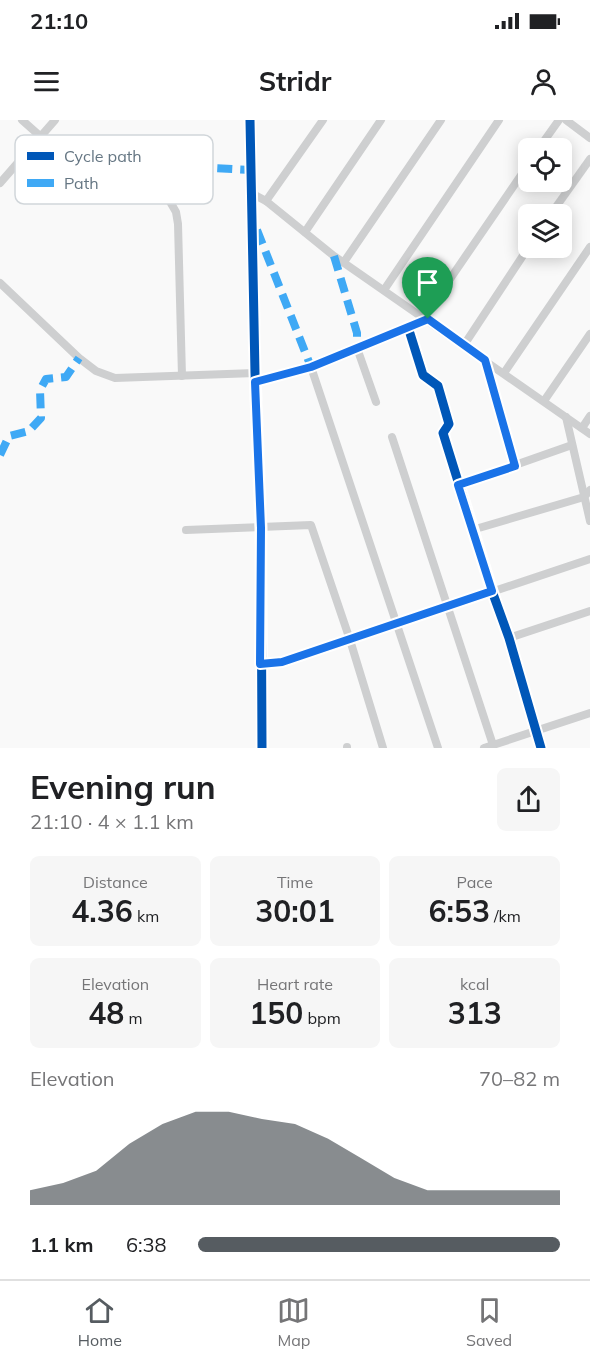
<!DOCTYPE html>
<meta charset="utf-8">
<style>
:root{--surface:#fff;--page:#f6f6f6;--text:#202124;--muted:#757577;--line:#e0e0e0;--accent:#565c61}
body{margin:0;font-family:Mulish,sans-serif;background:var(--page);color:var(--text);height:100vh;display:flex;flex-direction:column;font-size:22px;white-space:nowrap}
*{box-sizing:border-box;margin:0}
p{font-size:20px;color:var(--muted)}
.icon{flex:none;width:33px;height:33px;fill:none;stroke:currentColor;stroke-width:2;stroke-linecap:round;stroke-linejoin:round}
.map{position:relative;height:628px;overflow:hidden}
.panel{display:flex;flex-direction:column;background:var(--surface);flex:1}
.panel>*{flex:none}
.controls{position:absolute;left:518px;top:18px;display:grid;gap:12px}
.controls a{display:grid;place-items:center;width:54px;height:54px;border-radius:9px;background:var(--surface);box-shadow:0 3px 15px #0003;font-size:30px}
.pin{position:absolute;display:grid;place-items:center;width:51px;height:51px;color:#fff;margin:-62px -26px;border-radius:50% 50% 50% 0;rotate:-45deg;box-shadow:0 0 6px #0007}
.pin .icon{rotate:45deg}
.round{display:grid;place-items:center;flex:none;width:63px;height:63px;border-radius:9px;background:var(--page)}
.head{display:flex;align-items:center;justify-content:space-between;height:102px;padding:0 30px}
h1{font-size:33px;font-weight:700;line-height:45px}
.stats{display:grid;grid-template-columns:repeat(3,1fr);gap:9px;height:102px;padding:6px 30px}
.stats div{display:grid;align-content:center;border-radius:9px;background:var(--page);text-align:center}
.stats b{font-size:30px;font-weight:700}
.stats small{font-size:16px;font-weight:400}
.stats p{font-size:16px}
.chart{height:168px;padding:12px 30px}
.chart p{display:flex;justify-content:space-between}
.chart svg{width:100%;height:108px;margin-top:6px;fill:var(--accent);opacity:.7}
ul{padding:0 30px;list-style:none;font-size:20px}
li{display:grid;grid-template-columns:96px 72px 1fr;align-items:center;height:45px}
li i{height:15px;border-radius:8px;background:var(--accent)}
.status{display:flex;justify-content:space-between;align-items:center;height:42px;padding:0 30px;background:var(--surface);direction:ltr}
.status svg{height:16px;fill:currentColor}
header{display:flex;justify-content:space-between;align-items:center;height:78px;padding:0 30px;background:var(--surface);font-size:27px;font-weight:700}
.dock{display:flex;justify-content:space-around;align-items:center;height:84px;border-top:2px solid var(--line);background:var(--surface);font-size:16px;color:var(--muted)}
.dock a{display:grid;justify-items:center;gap:3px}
.dock .active{color:var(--accent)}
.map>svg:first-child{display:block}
</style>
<div class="status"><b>21:10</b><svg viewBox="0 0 49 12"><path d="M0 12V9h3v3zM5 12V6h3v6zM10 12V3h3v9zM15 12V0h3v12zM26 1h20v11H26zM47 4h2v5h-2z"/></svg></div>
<header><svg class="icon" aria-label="menu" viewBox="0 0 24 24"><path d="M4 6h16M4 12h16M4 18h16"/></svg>Stridr<svg class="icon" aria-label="person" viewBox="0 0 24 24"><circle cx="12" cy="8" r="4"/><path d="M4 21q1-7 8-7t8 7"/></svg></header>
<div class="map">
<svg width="590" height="628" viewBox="0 0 590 628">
<rect width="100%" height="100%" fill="#f9f9f9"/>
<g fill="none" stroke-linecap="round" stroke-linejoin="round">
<defs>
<path id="secondary" d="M250,0L255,253L261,408L262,628"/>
</defs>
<!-- secondary casing -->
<use href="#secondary" stroke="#d5d6d7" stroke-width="12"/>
<!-- street -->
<g stroke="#cecfd0" stroke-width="8">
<path d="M22,0L40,16"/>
<path d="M566,0L590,18"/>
<path d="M539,28L559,0"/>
<path d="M0,63L55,0"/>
<path d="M165,73L176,92L178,104L182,256"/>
<path d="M251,73L266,81L334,136L590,314"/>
<path d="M266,81L323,0"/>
<path d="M551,94L590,39"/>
<path d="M305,112L381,0"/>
<path d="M344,142L441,0"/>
<path d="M0,163L79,238L96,251L115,258L255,253"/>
<path d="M384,170L499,0"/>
<path d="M424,197L528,45"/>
<path d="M408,207L423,255L438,266L449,304L443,313L492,471L509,518L541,628"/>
<path d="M464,225L528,128"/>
<path d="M357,228L376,282"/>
<path d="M485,240L515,346"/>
<path d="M311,247L438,628"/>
<path d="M504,253L590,127"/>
<path d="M255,262L311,247L428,199"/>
<path d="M544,281L590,214"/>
<path d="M566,297L590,401"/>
<path d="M582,308L590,296"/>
<path d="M392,317L493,625"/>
<path d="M458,365L572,325"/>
<path d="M186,410L311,405L350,520L383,628"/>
<path d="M472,410L584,377L590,370"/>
<path d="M509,518L590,491"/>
<path d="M260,544L282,542L590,439"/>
<path d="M347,627V628"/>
<path d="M484,628L590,593"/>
</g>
<!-- secondary -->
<use href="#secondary" stroke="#e1e2e2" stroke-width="10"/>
<!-- quiet -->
<g stroke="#3fa9f5" stroke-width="8" stroke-dasharray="15 8" stroke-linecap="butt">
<path d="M108,26L134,44L251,50"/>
<path d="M134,44L165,73"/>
<path d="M257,110L311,247"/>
<path d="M334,136L357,213V228"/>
<path d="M0,335L9,316L29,311L41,298L40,270L46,259L66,257L79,238"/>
</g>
<defs>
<g id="cycleway">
<path d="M250,0L255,253L261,408L262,628"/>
<path d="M408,207L423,255L438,266L449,304L443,313L492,471L509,518L541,628"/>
</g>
</defs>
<!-- cycleway casing -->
<use href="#cycleway" stroke="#fff" stroke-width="13"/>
<!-- cycleway -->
<use href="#cycleway" stroke="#0057b8" stroke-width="9"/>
</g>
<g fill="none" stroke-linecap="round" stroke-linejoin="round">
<defs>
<path id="route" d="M428,199L485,240L515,346L458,365L492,471L282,542L260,544L261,408L255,262L311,247Z"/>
</defs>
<!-- route casing -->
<use href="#route" stroke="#fff" stroke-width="12"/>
<!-- route -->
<use href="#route" stroke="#1a73e8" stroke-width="8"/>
</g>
<!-- legend -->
<rect x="15" y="15" width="198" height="69" rx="9" fill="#fff" stroke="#d1d6da" stroke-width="1.5"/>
<rect x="27" y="32" width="27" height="8" fill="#0057b8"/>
<rect x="27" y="59" width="27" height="8" fill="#3fa9f5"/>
<g font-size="16" fill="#657683">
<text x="64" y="42">Cycle path</text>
<text x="64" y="69">Path</text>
</g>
</svg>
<div class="controls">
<a><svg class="icon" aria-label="locate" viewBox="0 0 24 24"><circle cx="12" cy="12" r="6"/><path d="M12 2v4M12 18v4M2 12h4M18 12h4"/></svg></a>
<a><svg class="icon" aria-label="layers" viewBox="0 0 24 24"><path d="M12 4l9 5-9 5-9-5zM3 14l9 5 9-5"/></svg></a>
</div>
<div class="pin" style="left:428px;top:199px;background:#1e9e55"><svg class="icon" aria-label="arrive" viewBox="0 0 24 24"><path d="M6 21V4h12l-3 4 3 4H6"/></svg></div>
</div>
<section class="panel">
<div class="head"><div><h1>Evening run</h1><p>21:10 · 4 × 1.1 km</p></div><a class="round"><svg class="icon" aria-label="share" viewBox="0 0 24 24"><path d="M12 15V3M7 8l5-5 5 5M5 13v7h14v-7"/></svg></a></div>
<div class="stats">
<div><p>Distance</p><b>4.36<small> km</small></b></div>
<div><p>Time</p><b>30:01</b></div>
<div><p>Pace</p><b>6:53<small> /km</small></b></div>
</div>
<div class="stats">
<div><p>Elevation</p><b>48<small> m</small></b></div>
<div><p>Heart rate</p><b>150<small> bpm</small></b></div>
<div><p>kcal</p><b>313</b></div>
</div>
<div class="chart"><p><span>Elevation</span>70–82 m</p>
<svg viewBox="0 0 160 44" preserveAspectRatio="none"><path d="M0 44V38L10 35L20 30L30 19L40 11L50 6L60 6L70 9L80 11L90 17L100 25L110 33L120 38L130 38L140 38L150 38L160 38V44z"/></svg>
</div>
<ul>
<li><b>1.1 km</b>6:38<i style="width:100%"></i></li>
</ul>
</section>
<nav class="dock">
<a class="active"><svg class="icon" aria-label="home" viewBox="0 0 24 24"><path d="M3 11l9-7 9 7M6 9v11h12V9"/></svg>Home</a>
<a><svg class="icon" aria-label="map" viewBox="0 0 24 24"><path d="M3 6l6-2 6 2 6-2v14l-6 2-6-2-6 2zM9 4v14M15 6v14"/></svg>Map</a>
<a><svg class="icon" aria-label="saved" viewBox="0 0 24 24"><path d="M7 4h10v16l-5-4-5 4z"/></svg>Saved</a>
</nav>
